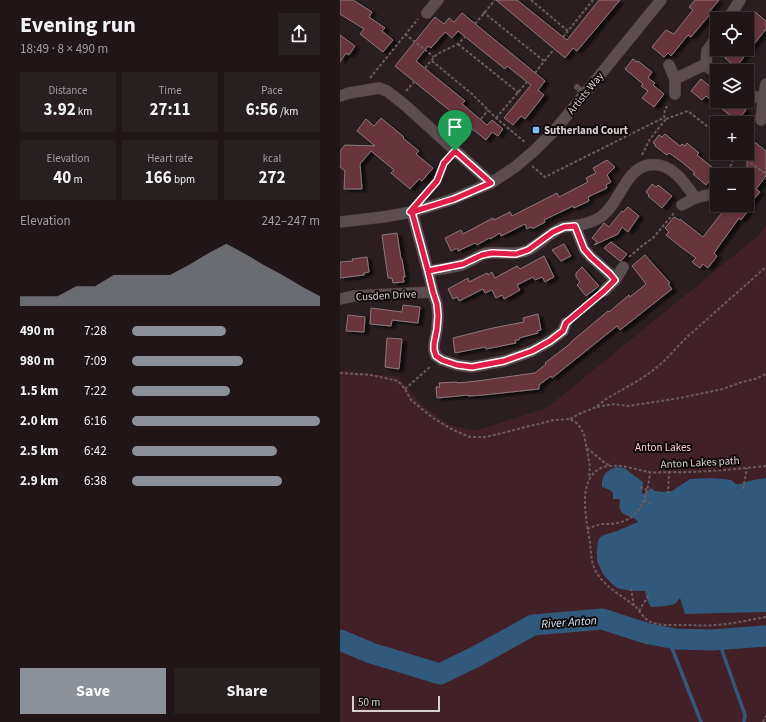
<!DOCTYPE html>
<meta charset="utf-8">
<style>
:root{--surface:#201618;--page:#281f21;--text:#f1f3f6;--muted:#a29fa2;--line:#3d3537;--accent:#8c9099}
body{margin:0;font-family:"Source Sans 3",sans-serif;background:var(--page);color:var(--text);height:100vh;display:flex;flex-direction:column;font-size:15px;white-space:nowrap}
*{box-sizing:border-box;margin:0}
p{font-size:13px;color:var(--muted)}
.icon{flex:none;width:22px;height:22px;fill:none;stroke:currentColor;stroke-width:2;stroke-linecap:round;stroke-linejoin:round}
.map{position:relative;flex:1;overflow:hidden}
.side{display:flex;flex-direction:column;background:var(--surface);width:340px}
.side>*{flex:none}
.fabs{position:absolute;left:370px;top:12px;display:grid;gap:8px}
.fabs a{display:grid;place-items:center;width:44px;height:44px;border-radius:0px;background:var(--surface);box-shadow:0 2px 6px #0003,0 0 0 1px var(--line);font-size:20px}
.scale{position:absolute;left:12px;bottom:10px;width:88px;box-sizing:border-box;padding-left:4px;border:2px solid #d8ced0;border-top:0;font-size:11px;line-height:14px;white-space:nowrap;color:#d8ced0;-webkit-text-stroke:3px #0f090a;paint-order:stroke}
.pin{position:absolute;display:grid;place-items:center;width:34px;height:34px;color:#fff;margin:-41px -17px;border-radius:50% 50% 50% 0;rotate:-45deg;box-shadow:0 0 4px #0007}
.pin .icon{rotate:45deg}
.round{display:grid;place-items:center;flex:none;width:42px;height:42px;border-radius:0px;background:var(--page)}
.headline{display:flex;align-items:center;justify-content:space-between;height:68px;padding:0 20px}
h1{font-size:22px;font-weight:700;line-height:30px}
.stats{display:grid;grid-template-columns:repeat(3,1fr);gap:6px;height:68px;padding:4px 20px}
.stats div{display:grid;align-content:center;border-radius:0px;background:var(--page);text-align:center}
.stats b{font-size:17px;font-weight:700}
.stats small{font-size:11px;font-weight:400}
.stats p{font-size:11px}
.chart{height:112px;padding:8px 20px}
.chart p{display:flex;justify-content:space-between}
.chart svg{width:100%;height:72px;margin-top:4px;fill:var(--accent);opacity:.7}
.button{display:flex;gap:8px;margin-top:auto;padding:8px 20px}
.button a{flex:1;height:46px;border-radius:0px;background:var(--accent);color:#fff;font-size:16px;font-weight:700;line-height:46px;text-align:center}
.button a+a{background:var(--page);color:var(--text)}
ul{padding:0 20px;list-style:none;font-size:13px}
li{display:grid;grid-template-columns:64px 48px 1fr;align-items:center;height:30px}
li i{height:10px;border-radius:5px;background:var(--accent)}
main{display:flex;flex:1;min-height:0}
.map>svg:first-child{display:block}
</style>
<main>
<section class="side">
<div class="headline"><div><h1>Evening run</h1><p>18:49 · 8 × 490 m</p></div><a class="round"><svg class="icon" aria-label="share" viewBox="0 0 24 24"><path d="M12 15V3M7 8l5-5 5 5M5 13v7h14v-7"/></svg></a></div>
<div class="stats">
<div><p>Distance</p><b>3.92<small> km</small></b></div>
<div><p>Time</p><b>27:11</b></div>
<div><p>Pace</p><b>6:56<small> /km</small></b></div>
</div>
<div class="stats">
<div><p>Elevation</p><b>40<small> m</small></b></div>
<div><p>Heart rate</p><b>166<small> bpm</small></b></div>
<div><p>kcal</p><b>272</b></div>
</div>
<div class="chart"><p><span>Elevation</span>242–247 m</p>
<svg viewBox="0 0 160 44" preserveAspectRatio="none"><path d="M0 44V38L10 38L20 38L30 32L40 32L50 25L60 25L70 25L80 25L90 19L100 12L110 6L120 12L130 19L140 25L150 32L160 38V44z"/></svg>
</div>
<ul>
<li><b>490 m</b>7:28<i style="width:50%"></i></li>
<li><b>980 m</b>7:09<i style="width:59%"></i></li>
<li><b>1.5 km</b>7:22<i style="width:52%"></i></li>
<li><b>2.0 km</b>6:16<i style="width:100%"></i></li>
<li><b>2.5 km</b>6:42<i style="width:77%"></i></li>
<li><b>2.9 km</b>6:38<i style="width:80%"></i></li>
</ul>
<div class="button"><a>Save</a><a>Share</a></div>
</section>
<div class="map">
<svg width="426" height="722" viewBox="0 0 426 722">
<defs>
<filter id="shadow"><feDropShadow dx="4.5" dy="2.5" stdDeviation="1" flood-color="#0009"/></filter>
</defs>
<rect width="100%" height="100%" fill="#2b1e20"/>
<!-- green -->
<path fill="#422027" d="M426,224V722H0V370L59,377L81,404L108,424L134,431L207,408L419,235Z"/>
<!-- water -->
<path fill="#31597c" d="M277,467L284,468L303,482L302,493L304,494L311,488L315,491L323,492L332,491L350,479L373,478L391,480L396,484H400L414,480L426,478V612L345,614L340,598L335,604L325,606L311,607L308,602L305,591H291L277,588L271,583L263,574L257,561V551L258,541L260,537L267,534L277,531L298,522C294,515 283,518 280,509C279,506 280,502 280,499H273V493L270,490L262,487C261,476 266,470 277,467Z"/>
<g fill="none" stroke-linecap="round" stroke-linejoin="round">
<!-- stream -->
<g stroke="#31597c" stroke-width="3.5">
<path d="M328,638L361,722"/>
<path d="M378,639L405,715L404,722"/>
</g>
<!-- river -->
<path stroke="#31597c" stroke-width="21" d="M0,640L31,653L100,674L137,656L193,625L262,619L309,634L336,639L372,640L426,636"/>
</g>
<!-- building -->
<g fill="#67343e" stroke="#8b797c" filter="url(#shadow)">
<path d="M0,0H13L32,12L29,17L45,28L42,31L53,40L43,52L20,34L24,29L0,14Z"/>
<path d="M156,0H177L227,40L259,0H280L237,51L233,48L225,58Z"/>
<path d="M355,0H379L370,11L372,12L351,37L348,35L331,56L328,53L324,57L312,47L326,30L334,34L353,10L349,7Z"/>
<path d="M414,11L426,21V29L396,67L385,58L392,49H407V20Z"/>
<path d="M122,13L205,81L198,90L204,95L185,119L181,116L173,125L164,118L191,85L167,66L165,69L118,31L112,38L105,32L91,48L88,46L76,61L125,101L122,104L147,125L152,120L163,129L158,136L152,132L146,140L55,66L95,17L104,24L109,18L114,22Z"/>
<path d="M0,35L15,46L9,55L6,53L0,62Z"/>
<path d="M293,59L297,62L298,61L312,72L308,78L315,83L313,85L324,94L314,107L302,98L308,91L301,86L303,84L285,69Z"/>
<path d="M361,79L377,92V101H394L406,110L397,121L366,96L362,100L351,91Z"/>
<path d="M41,118L64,137L63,138L79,151L76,154L93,168L82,181L79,179L70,189L51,173L54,170L31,151L20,164L22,189H4L5,171L0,167V151L5,145L35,146L17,131L26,119L34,126Z"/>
<path d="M325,134L340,146L342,144L345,146L347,143L359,153L357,155L377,171L366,185L353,174L355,173L342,162L329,153L327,155L315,146L316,145L313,143L319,135L322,137Z"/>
<path d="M407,136L426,151V176L416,189L420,192L409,205H412L401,220L399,218L374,253L377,256L368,268L363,264L360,268L352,262L356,258L341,247L326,235L329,232L325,228L334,217L339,220L340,219L363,237L388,205H407Z"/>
<path d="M267,160L275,167L267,175L271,182L266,185L267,188L248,197L249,201L234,208L233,206L204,220L205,222L194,228H192L190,227L187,229L185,224L161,236L160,233L150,239L149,238L137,245L135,243L118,251L117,248L111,251L105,238L121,230L123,234L153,218L154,220L170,212L172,216L217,193L219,197L248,182L246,178L256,173L253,168Z"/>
<path d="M312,184L316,187L318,185L332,196L322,208L308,196L309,195L306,192Z"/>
<path d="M288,207L299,216L288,232L282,227L278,234L254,245L257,242L252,238L264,223L269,227L282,211L283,212Z"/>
<path d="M57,233L61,259H62L65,277H63L64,282L53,283L52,278H48L42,235Z"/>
<path d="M271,242L287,254L282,260L280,261L264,248Z"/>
<path d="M224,244L231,256L221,261L212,250Z"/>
<path d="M305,255L330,283L328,284L332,289L280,330L277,326L212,378L211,376L199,385V389L143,395L128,396V395L97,398L96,387H100L99,383L117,382V383L137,381L195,373L206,364L205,363L231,343V342L268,311L269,312L289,295L290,297L306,284L292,266Z"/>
<path d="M204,256L214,277L205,282L202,277L195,280L193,277L177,285L180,290L164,299L162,295L156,298L152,290L145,293L143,289L119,301L117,297L113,299L108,289L128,278L129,282L147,273L148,275L152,272L155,278L177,266L180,269Z"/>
<path d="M27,257L29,272L24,273V275L0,278V262L13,261L12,259Z"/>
<path d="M242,267L259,286L246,296L237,285L240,282L236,277V273Z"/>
<path d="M63,305L80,307L78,323L52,320L51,326L30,324L31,308L62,312Z"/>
<path d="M198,314L201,330L197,331L198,333L179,338V340H175L176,343L146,349L145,347L115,353L113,338L153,328L184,322L183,318Z"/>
<path d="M8,315L25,317L24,332L6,331Z"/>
<path d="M47,338L62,339L59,369L45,367Z"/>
</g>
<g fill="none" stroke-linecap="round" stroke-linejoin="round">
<defs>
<path id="service" d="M237,87L244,93"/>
<g id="minor">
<path d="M87,13L98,0"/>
<path d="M388,19L400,0"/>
<path d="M377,36L367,51L366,64L369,68L377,73"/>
<path d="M329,65L335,79"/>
<path d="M407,93L409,95L423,99L421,120"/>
<path d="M335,94V79L366,64"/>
<path d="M0,96L9,93L39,88L47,91L66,106L151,183"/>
<path d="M423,99L426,84"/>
<path d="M342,205L355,198"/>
<path d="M72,212L88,271L93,292L97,304L98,316L97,329L94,344V350L96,356L102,360L117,365L132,367L164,361L192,351L210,341L223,331L226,323"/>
<path d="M0,222L43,217L72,212L113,199L151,183L175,167L194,151L215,130L321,0"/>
<path d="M235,226L244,249L251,257L270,274L275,280L283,267"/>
<path d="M88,271C100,269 113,268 124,264C131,261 137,257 143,254C158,250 174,257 188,250C200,244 209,233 221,228C225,226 229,227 233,226C241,225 252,222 259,218C280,205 284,170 308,165C330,161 345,182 355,198L372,194"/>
<path d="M264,291L275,280"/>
<path d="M0,299L14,296L93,292"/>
</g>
</defs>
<!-- service casing -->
<use href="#service" stroke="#463b3d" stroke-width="6"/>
<!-- minor casing -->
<use href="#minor" stroke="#463b3d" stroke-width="12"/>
<!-- path -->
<g stroke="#695d5f" stroke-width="2" stroke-dasharray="3 2" stroke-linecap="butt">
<path d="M191,0L228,31"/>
<path d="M143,12L204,61"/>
<path d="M135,24L155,0"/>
<path d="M65,34L94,57"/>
<path d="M223,37L253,0"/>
<path d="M118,44L179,93"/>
<path d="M92,61L132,94L156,118L186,143"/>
<path d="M85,68L97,54L118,44L125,37"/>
<path d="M195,73L214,49"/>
<path d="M30,78L78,19"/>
<path d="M66,91L74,82"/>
<path d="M156,118L187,82"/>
<path d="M141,119L148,110"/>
<path d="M326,119L348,111L377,134"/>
<path d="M407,138L415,128"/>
<path d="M122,142L133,129"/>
<path d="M399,153L402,157L426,174"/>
<path d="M302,155L310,139L326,119L324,116L325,109L329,104"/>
<path d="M192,166L205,177L325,117"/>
<path d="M385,175L391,165L396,153"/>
<path d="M84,196L97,181L104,163L108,160"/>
<path d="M289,257L303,245L313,238L334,213"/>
<path d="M235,316L256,299"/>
<path d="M0,373L31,375L58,381L65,389L71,400L93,418L113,430L130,437H146L214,420L230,419L238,424L244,434L250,467L249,477"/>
<path d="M65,389L91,366"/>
<path d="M257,407L274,404L288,406L340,398L383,389L402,382L415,379L426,374"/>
<path d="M230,419L239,414L256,407L266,399L299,380L311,372L323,362L347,337L426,267"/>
<path d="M247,448L266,464L271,465"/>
<path d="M426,466C394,469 362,473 330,472C323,472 315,473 308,472C293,469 276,462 261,468C236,479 247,522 250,543C251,552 251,561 255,570C265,588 280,594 295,606C299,610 304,619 309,621C318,626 332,625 342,625C353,625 364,626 375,625C392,624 409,620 426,617"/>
<path d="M300,487L307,490"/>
<path d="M403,489L407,468"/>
<path d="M328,494L329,472"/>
<path d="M304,500L311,504"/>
<path d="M247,529C252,527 257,525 262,524C269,524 277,524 284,521C304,513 308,491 310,472"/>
<path d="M291,588L294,606"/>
<path d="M299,611L310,593"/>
<path d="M423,722L426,716"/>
</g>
<!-- service -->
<use href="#service" stroke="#5c4d4f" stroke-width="5.5"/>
<!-- minor -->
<use href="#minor" stroke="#5c4d4f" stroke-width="11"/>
</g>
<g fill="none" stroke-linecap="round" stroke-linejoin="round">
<defs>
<path id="route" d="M115,151L104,163L97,181L70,212H72L88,271L93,292L97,304L98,316L97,329L94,344V350L96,356L102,360L117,365L132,367L164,361L192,351L210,341L223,331L226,323L264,291L275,280L270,274L251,257L244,249L235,226L224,227L213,232L188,250L176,254L152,253L142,255L123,264L88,271L72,212L114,199L151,183L115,151"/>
</defs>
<!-- route casing -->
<use href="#route" stroke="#fff" stroke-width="8"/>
<!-- route -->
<use href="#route" stroke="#e11d48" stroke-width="5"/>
</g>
<!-- markers -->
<rect fill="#7cbef9" stroke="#0f090a" stroke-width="1.5" x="192" y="126" width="8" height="8" rx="2"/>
<g text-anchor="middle" stroke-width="4" stroke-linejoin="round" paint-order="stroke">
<!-- street labels -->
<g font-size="11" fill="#d8ced0" stroke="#0f090a">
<text transform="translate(245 93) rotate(-51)" y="4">Artists Way</text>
<text transform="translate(46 295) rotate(-3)" y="4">Cusden Drive</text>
<text transform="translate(360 462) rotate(-3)" y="4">Anton Lakes path</text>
</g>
<!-- poi labels -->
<g font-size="11" font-weight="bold" fill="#d8ced0" stroke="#0f090a" text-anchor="start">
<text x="204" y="134">Sutherland Court</text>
</g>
<!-- park labels -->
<g font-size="11" fill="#fec9d1" stroke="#0f090a">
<text x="323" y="451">Anton Lakes</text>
</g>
<!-- water labels -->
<g font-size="12" font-style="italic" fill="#c9e2f9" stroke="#0f090a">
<text transform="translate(229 622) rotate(-4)" y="4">River Anton</text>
</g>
</g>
</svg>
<div class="fabs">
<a><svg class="icon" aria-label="locate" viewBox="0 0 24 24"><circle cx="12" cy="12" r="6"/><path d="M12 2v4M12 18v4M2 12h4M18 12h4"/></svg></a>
<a><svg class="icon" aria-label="layers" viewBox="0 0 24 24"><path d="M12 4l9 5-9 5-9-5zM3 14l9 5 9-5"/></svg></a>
<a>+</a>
<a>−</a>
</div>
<div class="scale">50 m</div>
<div class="pin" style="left:115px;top:151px;background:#1e9e55"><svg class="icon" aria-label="arrive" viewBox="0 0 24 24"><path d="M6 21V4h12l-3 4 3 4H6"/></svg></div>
</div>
</main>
